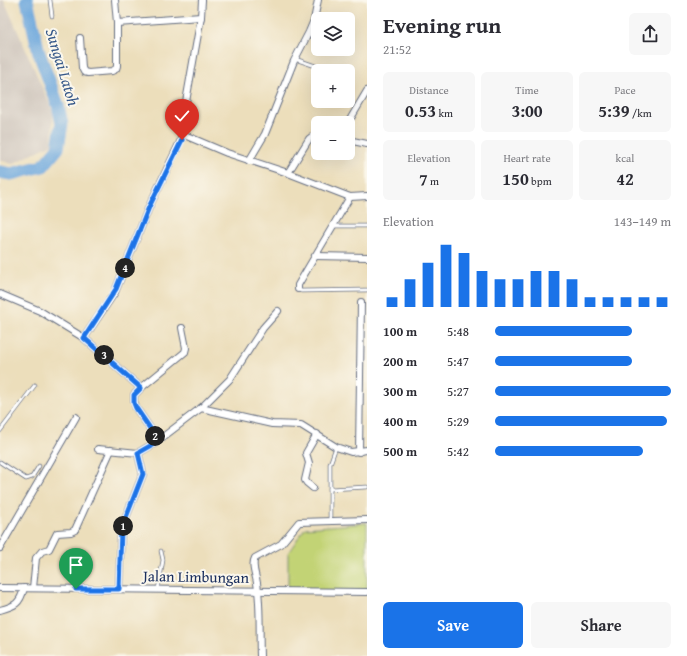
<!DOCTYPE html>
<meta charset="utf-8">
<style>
:root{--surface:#fff;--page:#f7f7f7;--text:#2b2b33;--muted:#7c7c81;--accent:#1a73e8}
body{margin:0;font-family:"Gentium Book Plus",serif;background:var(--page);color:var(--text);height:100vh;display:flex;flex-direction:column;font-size:15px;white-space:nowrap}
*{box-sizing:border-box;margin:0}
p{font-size:13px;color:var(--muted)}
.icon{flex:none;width:22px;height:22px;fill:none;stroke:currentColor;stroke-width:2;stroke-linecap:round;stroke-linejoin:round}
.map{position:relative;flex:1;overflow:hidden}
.details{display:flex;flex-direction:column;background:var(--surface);width:320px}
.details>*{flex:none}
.fabs{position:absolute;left:311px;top:12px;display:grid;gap:8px}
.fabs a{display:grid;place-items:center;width:44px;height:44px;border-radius:6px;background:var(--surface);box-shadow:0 4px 16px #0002;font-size:20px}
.pin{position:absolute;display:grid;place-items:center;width:34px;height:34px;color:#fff;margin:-41px -17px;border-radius:50% 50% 50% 0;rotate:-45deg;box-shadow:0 0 4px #0007}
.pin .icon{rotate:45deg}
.km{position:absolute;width:20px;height:20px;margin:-10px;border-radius:50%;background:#222;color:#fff;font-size:11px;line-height:20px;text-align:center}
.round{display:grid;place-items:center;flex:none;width:42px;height:42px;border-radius:6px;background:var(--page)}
.head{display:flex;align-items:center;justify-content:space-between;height:68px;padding:0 16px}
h1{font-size:22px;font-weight:700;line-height:30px}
.figures{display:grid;grid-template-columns:repeat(3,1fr);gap:6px;height:68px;padding:4px 16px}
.figures div{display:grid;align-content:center;border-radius:6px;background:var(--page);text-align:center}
.figures b{font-size:17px;font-weight:700}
.figures small{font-size:11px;font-weight:400}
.figures p{font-size:11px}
.chart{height:112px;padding:8px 16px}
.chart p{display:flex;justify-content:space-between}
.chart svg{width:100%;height:72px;margin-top:4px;stroke:var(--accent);stroke-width:6}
.cta{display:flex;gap:8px;margin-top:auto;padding:8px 16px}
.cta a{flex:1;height:46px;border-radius:6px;background:var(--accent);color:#fff;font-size:16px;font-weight:700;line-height:46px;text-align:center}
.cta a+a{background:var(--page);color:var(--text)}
ul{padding:0 16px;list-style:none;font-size:13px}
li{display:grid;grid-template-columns:64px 48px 1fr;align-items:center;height:30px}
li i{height:10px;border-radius:5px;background:var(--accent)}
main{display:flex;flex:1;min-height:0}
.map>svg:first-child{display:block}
</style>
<main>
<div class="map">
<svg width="367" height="656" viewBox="0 0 367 656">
<rect width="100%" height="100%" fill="#fbf7ec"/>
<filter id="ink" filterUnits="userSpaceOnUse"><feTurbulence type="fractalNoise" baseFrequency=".025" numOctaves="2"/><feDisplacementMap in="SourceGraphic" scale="8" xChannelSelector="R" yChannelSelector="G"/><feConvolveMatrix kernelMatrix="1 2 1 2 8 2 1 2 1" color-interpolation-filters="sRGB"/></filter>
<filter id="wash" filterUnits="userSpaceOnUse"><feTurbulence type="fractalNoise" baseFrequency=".012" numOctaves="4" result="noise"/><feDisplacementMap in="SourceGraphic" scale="16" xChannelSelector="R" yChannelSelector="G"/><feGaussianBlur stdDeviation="0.9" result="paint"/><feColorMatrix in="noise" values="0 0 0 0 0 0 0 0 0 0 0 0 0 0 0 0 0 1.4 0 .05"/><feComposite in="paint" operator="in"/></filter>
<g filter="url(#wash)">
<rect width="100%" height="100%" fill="#ecdebb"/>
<!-- industrial -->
<path fill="#ccc2b9" d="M0,0H4L53,112L52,144L12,164L0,160Z"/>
<!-- green -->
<path fill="#c2d375" stroke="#6e816a" d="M367,523V592L288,591V553L305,528Z"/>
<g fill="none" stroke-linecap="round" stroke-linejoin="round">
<!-- river -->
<path stroke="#6ba6dc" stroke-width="13" d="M0,172L11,174L43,166L58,148L62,124L58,105L39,53L27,0"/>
</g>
</g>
<g filter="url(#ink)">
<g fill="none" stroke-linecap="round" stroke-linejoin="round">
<defs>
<g id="service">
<path d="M50,0L52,16"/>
<path d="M295,59L330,71"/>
<path d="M333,226H367"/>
<path d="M298,289L301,291L367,290"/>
<path d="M0,431L35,385"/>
<path d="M0,462L26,479L32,477L39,466"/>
<path d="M330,489L367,487"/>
<path d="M330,521V464L336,447"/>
<path d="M158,590L163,560L161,551"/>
</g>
<g id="minor">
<path d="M117,23L201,17"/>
<path d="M80,38L82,68L84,72L88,73L112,71L116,69L117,66V23L115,0"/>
<path d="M348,123L367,91"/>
<path d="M182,134L227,153L288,173L350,197L367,196"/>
<path d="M348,140L367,144"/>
<path d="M249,161L265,134L294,61L309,32L314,20L318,0"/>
<path d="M288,173L309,139L313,136L318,137"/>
<path d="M315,256L367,257"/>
<path d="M298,289V285L350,197"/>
<path d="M0,294L40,311L84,338L141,388L134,395V401L136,408L158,440"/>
<path d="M84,338L115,292L149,207L181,140L184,113L201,17L202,0"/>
<path d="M141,388L185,352L186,348L182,328"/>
<path d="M201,408L272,424L301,425L336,447L351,452L367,450"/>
<path d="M98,449L138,453L155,443L201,408L230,379L263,328L278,311"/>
<path d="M359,452L361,302"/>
<path d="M313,488L307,483L305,480L309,463L306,453L317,434"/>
<path d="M0,548L76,417"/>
<path d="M0,588L367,592"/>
<path d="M33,588L36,558L42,551L49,549L57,533L71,532L75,530L111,450"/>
<path d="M119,589L121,530L143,474L138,453"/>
<path d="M0,610C15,606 20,604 24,588"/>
<path d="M260,656C259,632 261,607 257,583C256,575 251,565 255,558L281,544L299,522L367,520"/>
</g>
</defs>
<!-- service casing -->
<use href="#service" stroke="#646c7f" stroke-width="4.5"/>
<!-- minor casing -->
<use href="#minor" stroke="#646c7f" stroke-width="8"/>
<!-- service -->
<use href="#service" stroke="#fff" stroke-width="3"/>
<!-- minor -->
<use href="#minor" stroke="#fff" stroke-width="6"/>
</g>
</g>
<g fill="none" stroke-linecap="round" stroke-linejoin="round" filter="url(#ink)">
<defs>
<path id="route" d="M76,589H119L121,530L143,474L138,453L152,445L158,440L136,408L134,403V395L141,388L84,338L116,289L149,207L182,140"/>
</defs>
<!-- route casing -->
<use href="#route" stroke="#fff" stroke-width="8"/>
<!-- route -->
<use href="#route" stroke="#1a73e8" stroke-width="5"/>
</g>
<g text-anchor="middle" stroke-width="4" stroke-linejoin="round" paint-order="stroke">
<!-- street labels -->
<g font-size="15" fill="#1b2f5e" stroke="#fbf7ec">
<text transform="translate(196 577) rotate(1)" y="5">Jalan Limbungan</text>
</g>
<!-- water labels -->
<g font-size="16" font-style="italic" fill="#37598a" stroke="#fbf7ec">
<text transform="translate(63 67) rotate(73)" y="6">Sungai Latoh</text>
</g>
</g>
</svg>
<div class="fabs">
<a><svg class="icon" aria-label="layers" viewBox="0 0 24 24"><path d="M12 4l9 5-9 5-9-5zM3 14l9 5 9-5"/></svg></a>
<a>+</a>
<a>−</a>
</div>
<div class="pin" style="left:76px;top:589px;background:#1e9e55"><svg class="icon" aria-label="arrive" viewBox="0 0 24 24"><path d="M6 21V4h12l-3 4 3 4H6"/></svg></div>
<div class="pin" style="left:182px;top:140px;background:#d93025"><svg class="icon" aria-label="check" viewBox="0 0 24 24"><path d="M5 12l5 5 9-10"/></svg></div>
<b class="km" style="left:123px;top:526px">1</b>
<b class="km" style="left:155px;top:436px">2</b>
<b class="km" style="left:104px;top:355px">3</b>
<b class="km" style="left:125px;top:268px">4</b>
</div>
<section class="details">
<div class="head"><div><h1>Evening run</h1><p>21:52</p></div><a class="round"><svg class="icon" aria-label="share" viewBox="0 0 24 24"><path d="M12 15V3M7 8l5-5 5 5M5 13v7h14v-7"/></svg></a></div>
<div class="figures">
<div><p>Distance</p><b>0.53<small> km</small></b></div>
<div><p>Time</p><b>3:00</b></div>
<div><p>Pace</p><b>5:39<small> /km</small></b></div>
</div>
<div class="figures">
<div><p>Elevation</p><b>7<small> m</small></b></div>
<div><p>Heart rate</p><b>150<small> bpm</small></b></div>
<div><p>kcal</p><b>42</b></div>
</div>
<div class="chart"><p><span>Elevation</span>143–149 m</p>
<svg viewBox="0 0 160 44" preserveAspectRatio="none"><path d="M5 44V38M15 44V27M25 44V17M35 44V6M45 44V11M55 44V22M65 44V27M75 44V27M85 44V22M95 44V22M105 44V27M115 44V38M125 44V38M135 44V38M145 44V38M155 44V38"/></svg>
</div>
<ul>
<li><b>100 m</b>5:48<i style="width:78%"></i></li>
<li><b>200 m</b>5:47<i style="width:78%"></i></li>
<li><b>300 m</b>5:27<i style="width:100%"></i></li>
<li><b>400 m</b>5:29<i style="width:98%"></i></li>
<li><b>500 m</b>5:42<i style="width:84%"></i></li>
</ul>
<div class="cta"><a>Save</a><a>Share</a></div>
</section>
</main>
